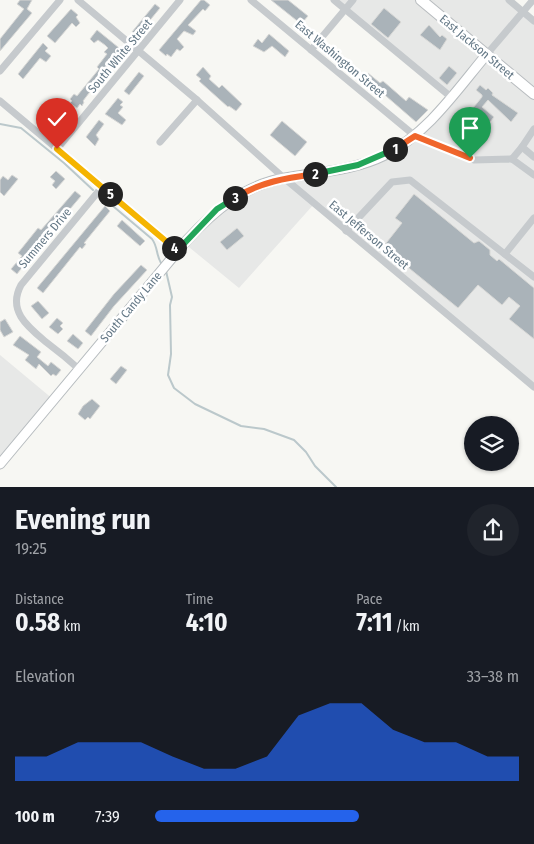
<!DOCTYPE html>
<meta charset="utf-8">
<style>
:root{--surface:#171b24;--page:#20242c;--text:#f1f3f6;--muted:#9ea1a6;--accent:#2563eb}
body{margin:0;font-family:"Fira Sans Condensed",sans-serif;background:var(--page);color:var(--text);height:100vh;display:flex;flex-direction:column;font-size:19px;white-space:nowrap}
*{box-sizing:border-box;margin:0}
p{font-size:16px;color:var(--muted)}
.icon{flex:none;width:28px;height:28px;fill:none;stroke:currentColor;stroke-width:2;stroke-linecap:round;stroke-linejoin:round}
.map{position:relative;height:487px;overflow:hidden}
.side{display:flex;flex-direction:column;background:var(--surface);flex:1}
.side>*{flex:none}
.buttons{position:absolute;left:464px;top:416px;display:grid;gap:10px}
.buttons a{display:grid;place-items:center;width:55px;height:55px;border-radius:50%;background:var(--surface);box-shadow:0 1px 4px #0004;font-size:25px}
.pin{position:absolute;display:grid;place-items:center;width:42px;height:42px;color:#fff;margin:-51px -21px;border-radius:50% 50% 50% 0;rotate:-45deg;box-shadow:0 0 5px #0007}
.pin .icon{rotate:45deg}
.km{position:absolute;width:25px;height:25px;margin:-12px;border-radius:50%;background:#222;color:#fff;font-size:14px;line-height:25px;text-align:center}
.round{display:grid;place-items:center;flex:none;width:52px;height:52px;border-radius:26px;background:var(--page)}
.headline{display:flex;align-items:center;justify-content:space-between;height:85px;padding:0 15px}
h1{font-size:28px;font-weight:700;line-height:38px}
.stats{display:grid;grid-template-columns:repeat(3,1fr);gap:8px;height:85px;padding:5px 15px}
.stats div{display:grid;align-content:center}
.stats b{font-size:25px;font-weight:700}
.stats small{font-size:14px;font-weight:400}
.stats p{font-size:14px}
.chart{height:140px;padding:10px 15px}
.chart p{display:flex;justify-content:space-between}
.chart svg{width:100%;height:90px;margin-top:5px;fill:var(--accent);opacity:.7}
ul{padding:0 15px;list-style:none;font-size:16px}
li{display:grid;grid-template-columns:80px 60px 1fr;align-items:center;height:38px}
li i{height:12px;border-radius:6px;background:var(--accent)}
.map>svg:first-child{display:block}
</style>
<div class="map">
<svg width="534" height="487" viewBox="0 0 534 487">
<rect width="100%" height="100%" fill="#f7f7f3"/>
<!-- built -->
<g fill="#e7e8e7">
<path d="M334,0H509L534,21V387L314,204L239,288L184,243L246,191L344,169L390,152L451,97Z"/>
<path d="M0,355L54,400L0,464Z"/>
</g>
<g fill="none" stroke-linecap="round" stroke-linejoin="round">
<!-- stream -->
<g stroke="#bbc8cb" stroke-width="2">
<path d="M0,124L21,128L64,163L93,190"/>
<path d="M101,196L152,239C158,247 156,255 161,263"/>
<path d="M166,271L172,297L170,305L171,354L168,375L174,388L195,404L241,426L264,429L294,440L306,452L315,466L336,487"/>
</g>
</g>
<!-- building -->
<g fill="#aab3b9" stroke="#d8d8d6">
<path d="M20,0H32L27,9L32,13L0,51V39L24,9L17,4Z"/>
<path d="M201,0H204L210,5L205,11L203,9L188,25L196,31L193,35L184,31L177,39L184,47L180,51L177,49L171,57L167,54L166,56L159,50Z"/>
<path d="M271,0H288L308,16L301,24Z"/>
<path d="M155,4L160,8L137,36L132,32Z"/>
<path d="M384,8L401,22L388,38L371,24Z"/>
<path d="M71,9L78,15L76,17L80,23L76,27L72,23L55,43L47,36Z"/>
<path d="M429,25L440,37L442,35L447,39L440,50L420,35Z"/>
<path d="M97,30L124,52L101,77L83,101L84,102L82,106L80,104L77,108L70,103L72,101L70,99L74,94L77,96L99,69L97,67L107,54L104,52L108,48L105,45L98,40L94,43L90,39Z"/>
<path d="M269,34L289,51L285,57L272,46L264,52L253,46L258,39L262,43Z"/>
<path d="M43,43L48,48L45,51L51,56L46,62L40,58L23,79L18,74Z"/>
<path d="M449,66L457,73L447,85L439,78Z"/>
<path d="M203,67L211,76L209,79L219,88L222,85L242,104L236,111L229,106L228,107L199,81L201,79L196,75Z"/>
<path d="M139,72L144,76L129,95L124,91Z"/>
<path d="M368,73L380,83L383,81L406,101L409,97L428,110L416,122L371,83L369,85L362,80Z"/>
<path d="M480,85L486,90L488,88L493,93L492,95L518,113L511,122L488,100L482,107L494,117L490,122L473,108L482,97V95L476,90Z"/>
<path d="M118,98L123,102L120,105L123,107L118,113L126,120L122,125L105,114Z"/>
<path d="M50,105L67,117L62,124L58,121L57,122L45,112Z"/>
<path d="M99,120L104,124L96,135L99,139L95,146L86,137Z"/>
<path d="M282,121L307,142L295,156L270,135Z"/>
<path d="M56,171L65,179L56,189L52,185L55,181L50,177Z"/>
<path d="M12,175L18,179L4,196L0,192V180L3,176L8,180Z"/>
<path d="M75,191L81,196L42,242L39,239L33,247L36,249L22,263L24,265L17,274L11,269L22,256L18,253L38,228L41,230Z"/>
<path d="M414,194L474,243L479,241L490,250V255L497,261L499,259L534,288V339L509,319L520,306L509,297L502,305L478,285L458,308L383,247L402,223L395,218Z"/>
<path d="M105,206L110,211L84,243L86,244L82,249L80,247L43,293L37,288Z"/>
<path d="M122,220L145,241L140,246L117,226Z"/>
<path d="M237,228L244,236L227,250L220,242Z"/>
<path d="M141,265L147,270L114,306L91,336L85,331L114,294Z"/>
<path d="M38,301L49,313L42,319L31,306Z"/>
<path d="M57,318L63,323L60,326L63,329L58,334L49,327Z"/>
<path d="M5,319L13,332L4,337L0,330V322Z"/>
<path d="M73,334L83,343L78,349L67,341Z"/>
<path d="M20,336L41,352L37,357L48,366L51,362L61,370L56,376L53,374L51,376L39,364L36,369L25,360L29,355L13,345Z"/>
<path d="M121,366L127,370L116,384L110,379Z"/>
<path d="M92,399L100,406L90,419L88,417L85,420L78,414L83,406Z"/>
</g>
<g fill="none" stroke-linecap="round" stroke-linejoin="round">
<defs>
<path id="major" d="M0,464L187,240C214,211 244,185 285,178C318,172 353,171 385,155C428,133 456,91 487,54"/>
<path id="highway" d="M421,0L534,94"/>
</defs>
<!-- major casing -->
<use href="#major" stroke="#b7bcbf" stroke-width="11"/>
<!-- highway casing -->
<use href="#highway" stroke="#b8bcbf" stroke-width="12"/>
<!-- minor -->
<g stroke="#c6cacd" stroke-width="7">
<path d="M78,0L197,100L284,178L534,387"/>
<path d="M251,0L415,136L474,160L512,159L534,175"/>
<path d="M334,0L451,97"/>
<path d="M509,0L534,21"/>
<path d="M311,50L353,0"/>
<path d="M487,54L533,0"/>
<path d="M0,71L60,0"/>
<path d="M0,101L154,230L177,251"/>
<path d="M534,129L522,147L534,157"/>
<path d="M160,142L197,100"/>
<path d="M57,149L180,0"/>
<path d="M512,159L522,147"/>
<path d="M346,231L392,182L410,180L534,277"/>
<path d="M505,254L534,218"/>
<path d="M80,370C69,360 58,351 46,342C28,327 7,311 21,285L102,187"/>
</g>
<!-- major -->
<use href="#major" stroke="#fff" stroke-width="9"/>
<!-- highway -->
<use href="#highway" stroke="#fff" stroke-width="10"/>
</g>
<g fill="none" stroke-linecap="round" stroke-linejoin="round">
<defs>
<path id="split-1" d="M395,149L415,136L470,158"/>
<path id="split-2" d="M315,174L358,165L395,149"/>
<path id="split-3" d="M235,198C260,182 286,178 315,174"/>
<path id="split-4" d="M174,248L177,251L217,209L235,198"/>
<path id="split-5" d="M110,194L174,248"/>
<path id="split-6" d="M57,149L110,194"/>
</defs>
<!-- split-1 casing -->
<use href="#split-1" stroke="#fff" stroke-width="10"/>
<!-- split-2 casing -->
<use href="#split-2" stroke="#fff" stroke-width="10"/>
<!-- split-3 casing -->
<use href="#split-3" stroke="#fff" stroke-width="10"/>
<!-- split-4 casing -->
<use href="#split-4" stroke="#fff" stroke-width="10"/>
<!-- split-5 casing -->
<use href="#split-5" stroke="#fff" stroke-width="10"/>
<!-- split-6 casing -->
<use href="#split-6" stroke="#fff" stroke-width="10"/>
<!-- split-1 -->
<use href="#split-1" stroke="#f0652b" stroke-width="6"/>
<!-- split-2 -->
<use href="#split-2" stroke="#22a559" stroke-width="6"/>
<!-- split-3 -->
<use href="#split-3" stroke="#f0652b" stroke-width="6"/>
<!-- split-4 -->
<use href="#split-4" stroke="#22a559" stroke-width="6"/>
<!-- split-5 -->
<use href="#split-5" stroke="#f5b400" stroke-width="6"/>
<!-- split-6 -->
<use href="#split-6" stroke="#f5b400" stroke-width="6"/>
</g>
<g text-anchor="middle" stroke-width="5" stroke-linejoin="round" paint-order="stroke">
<!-- street labels -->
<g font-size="12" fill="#647886" stroke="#fff">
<text transform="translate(477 47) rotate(40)" y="4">East Jackson Street</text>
<text transform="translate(120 56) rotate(-50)" y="4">South White Street</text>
<text transform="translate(340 59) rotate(40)" y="4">East Washington Street</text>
<text transform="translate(369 235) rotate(40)" y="4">East Jefferson Street</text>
<text transform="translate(45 238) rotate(-50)" y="4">Summers Drive</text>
<text transform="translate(131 307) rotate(-50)" y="4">South Candy Lane</text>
</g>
</g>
</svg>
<div class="buttons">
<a><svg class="icon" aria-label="layers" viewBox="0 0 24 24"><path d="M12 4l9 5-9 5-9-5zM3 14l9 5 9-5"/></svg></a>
</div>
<div class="pin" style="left:470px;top:158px;background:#1e9e55"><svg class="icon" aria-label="arrive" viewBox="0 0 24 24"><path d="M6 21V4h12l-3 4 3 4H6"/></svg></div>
<div class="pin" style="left:57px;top:149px;background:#d93025"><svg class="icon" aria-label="check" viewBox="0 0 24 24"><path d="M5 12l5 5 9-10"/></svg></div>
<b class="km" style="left:395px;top:149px">1</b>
<b class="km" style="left:315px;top:174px">2</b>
<b class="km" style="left:235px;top:198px">3</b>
<b class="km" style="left:174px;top:248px">4</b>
<b class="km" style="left:110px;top:194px">5</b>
</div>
<section class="side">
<div class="headline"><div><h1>Evening run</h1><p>19:25</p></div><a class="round"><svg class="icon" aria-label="share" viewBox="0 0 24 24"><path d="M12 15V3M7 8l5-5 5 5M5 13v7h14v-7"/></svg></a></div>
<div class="stats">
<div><p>Distance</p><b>0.58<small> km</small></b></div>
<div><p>Time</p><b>4:10</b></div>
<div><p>Pace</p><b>7:11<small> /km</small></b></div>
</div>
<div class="chart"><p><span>Elevation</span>33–38 m</p>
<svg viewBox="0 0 160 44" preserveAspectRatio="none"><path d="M0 44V32L10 32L20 25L30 25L40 25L50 32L60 38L70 38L80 32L90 12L100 6L110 6L120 19L130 25L140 25L150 32L160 32V44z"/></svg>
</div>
<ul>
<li><b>100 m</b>7:39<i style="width:56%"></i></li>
</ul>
</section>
